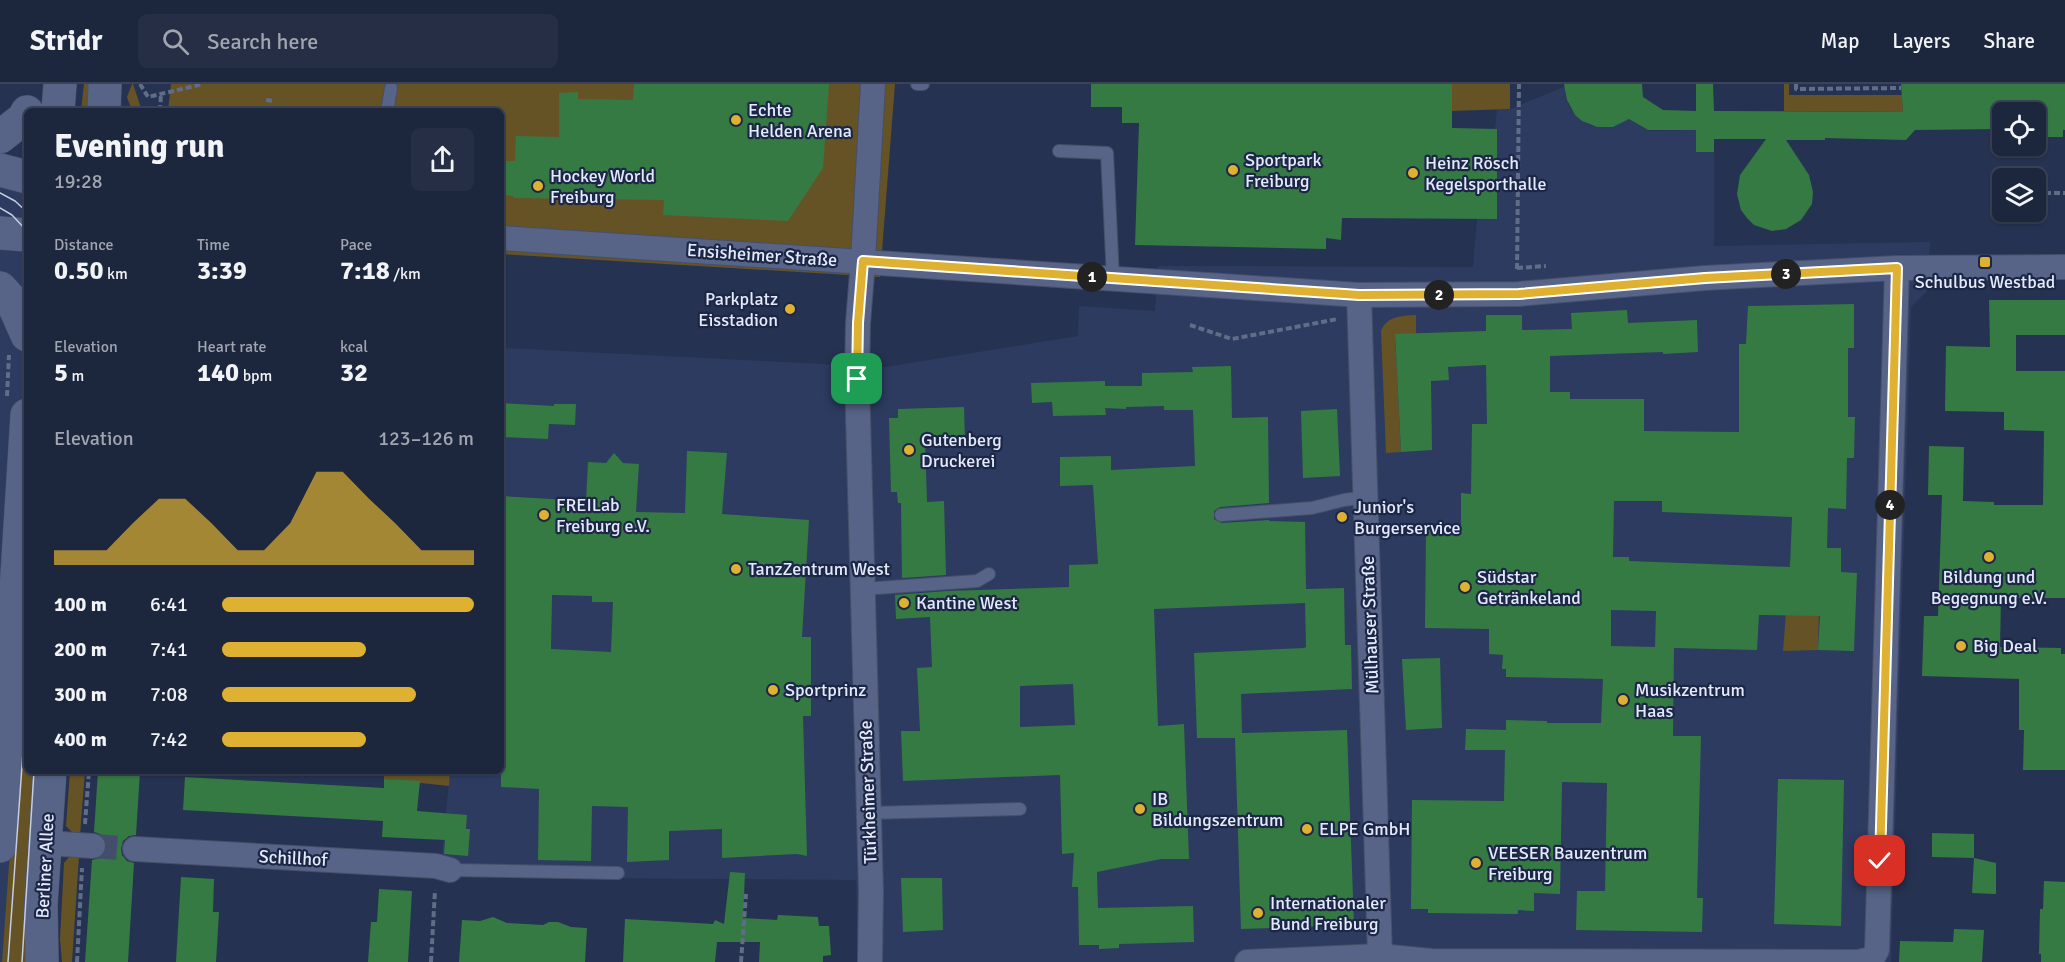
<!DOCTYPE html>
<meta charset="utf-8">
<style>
:root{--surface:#1c263d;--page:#252e44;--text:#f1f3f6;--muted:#a0a5b0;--line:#3a4357;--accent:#deb133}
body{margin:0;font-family:Signika,sans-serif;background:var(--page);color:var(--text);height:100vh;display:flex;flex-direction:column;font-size:22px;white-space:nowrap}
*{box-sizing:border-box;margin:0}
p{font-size:20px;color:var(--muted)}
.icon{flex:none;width:33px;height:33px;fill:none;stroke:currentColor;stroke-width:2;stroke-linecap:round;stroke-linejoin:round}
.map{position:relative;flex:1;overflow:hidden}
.drawer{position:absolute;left:24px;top:24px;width:480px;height:666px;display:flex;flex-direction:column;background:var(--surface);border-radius:9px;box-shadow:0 2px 4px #0004,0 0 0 2px var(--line)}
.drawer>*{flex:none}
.buttons{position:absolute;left:1992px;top:18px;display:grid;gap:12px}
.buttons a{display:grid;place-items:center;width:54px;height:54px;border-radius:9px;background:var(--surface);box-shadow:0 2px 4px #0004,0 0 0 2px var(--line);font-size:30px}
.pin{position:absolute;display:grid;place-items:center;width:51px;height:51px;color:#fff;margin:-26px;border-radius:12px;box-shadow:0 3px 9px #0006}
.km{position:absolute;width:30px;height:30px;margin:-15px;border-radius:50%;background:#222;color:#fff;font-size:16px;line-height:30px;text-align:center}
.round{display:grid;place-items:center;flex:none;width:63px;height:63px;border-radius:9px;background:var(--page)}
.head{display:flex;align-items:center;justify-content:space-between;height:102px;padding:0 30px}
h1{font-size:33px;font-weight:800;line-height:45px}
.stats{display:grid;grid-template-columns:repeat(3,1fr);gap:9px;height:102px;padding:6px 30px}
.stats div{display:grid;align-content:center}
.stats b{font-size:26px;font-weight:800}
.stats small{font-size:16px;font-weight:400}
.stats p{font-size:16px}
.chart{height:168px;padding:12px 30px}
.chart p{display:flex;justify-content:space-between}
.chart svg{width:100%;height:108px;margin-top:6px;fill:var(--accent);opacity:.7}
ul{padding:0 30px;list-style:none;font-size:20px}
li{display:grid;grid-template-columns:96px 72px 1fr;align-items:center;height:45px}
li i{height:15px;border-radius:8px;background:var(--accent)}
header{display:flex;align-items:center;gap:36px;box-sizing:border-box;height:84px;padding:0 30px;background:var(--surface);border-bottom:2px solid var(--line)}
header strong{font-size:28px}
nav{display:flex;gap:33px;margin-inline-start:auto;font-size:21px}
.search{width:420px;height:54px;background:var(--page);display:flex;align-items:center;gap:15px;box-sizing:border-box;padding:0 21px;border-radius:9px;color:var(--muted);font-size:22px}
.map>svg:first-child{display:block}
</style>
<header>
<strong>Stridr</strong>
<div class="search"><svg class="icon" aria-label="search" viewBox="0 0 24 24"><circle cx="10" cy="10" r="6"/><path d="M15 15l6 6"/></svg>Search here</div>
<nav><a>Map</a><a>Layers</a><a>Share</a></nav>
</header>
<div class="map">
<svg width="2065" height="878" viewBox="0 0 2065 878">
<rect width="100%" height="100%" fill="#263251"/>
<!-- built -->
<g fill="#2d3b60">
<path d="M1566,2L1567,16L1570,24L1575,31L1589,41L1597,43H1613L1629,35L1649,47L1696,46V68H1714V162L1930,158L1927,207L1911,223L1891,878H858L856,796L458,793L441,781L450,687H501V264L885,283L1078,252L1079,222L1155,227L1158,182L1473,183L1477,135H1497L1495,45L1497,26L1510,25Z"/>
<path d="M0,98L11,101L27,113V687L30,878H0Z"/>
</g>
<!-- green -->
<g fill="#665325">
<path d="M84,0H93L92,27H81Z"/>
<path d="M132,0H133L142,27H132L127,13Z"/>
<path d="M171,0H895L880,193L501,170V27H168Z"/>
<path d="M1452,0H1510V25L1452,27Z"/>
<path d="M1784,0H1789V11H1902L1903,28L1784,27Z"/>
<path d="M1416,231V250L1395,251L1401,368L1386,369L1381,247C1387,232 1401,232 1416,231Z"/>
<path d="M1790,477H1820L1818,566L1783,567Z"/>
<path d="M27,531V687H40L27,878H2Z"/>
<path d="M70,687H85L80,751L72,748L66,742Z"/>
<path d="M384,687H450L449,702L384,695Z"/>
<path d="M79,772L72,878H62L60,855L64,779L69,773Z"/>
</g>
<!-- building -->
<g fill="#357a43" fill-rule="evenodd">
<path d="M634,0H829L823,84L788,137L663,131L664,116L514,114L513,112L501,111V77H515L516,52L559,53V9L578,8V15L633,16Z"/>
<path d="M1091,0H1452V44L1497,45V135L1342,134L1341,156L1326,154V165L1135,161L1139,39H1122V23H1091Z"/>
<path d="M1564,0H1642L1643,13L1663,26L1696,27V0H1713L1714,27L1903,28L1901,0H2065V46H2063V53H2036V28H2002V45L1915,46L1906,56L1825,54V56H1786L1809,91L1813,108L1812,120L1801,136L1786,145L1772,147L1754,141L1747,134L1741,126L1737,110L1740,91L1766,55H1714V68H1696V46H1648L1629,35L1613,43H1597L1582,37L1575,31L1567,16Z"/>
<path d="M1989,216H2065V251H2016V287H2065V514H2001L2000,563L2061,564V570H2065V686H2023L2024,646H2019V595L1922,592L1924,532H1938L1942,411H1928L1929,362L1964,363L1963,417L1994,418V421H2043L2044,347L2004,346V328L1945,327L1946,262L1990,263Z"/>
<path d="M1854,220V264H1848V333H1855L1854,374H1847L1846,425L1828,424L1827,464H1841V488L1857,489L1854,567L1818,566L1820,532L1759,531L1757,566L1674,564L1673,652H1701L1697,814H1703L1702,848L1576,846L1577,807H1605L1607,699L1562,698L1560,810L1534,809V827L1518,826V830L1428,829V825H1411L1412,716L1504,717L1505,666H1465L1466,645L1506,646V636L1547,637V639H1601L1603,595L1506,593V585H1502L1503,571L1489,570V545L1425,544L1426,446H1461V409L1471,410L1472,340H1487L1486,281L1448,283L1449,296L1431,297L1432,366L1401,368L1395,250L1486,247V231H1522V246L1572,245L1571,229L1627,226L1628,239L1697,236L1698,268L1663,270V268L1550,272V308H1570V315H1644V347L1739,348V260H1746L1748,222ZM1614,417H1662V428L1792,433L1790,483L1629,477V473H1613ZM1611,526L1656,527L1655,563L1611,562Z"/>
<path d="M1231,282L1232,334L1268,333L1269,419L1220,423L1214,427V435L1222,439L1269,436V437L1305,438L1306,505L1344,504L1345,561H1351L1352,605L1241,610L1242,649L1347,646L1354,841L1241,845L1235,654H1197L1194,569L1304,564L1306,563L1305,519L1154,525L1158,642L1184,640L1189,775H1161L1097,788L1098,824L1193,822L1194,858L1119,860V864L1099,865V861H1079L1078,803H1072L1074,769L1062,770L1060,691L903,697L901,647H920L917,584L932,583L930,533L896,535L895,511L947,507L1069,503V481L1098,480L1093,401L1060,402V373L1111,372V386L1195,382L1193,326H1164V322L1126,323V325L1105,324L1106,331L1053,332L1052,318L1032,319L1031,299L1105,297V302H1142V289L1193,288L1192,283ZM1073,600L1075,641L1020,643V602Z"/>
<path d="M501,319L554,322V320H576L575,341L549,340L548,355L501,353Z"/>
<path d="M964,323L965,357L925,356L927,418L944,417L946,491L902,494L901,419H898L897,408H891L889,334H898V325Z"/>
<path d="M1337,325L1340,392L1303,394L1301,327Z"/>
<path d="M687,367L727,369L722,430L809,436L802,553H811V632H803L807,772L797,770L722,774V745L669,747V776L627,778L628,723L592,722L591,777L538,776L539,705L501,703V412L586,417L588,378L606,379L614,369L623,379L639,380L636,428L685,429ZM552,511L592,512V518H613L611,568L551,565Z"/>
<path d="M1440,574L1442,644L1406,646L1402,575Z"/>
<path d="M98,687H140L136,751L129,752L123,757L121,765L122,771L127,777L134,779L128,878H85L92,776L100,774L104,770L107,763L105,755L100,750L94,748Z"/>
<path d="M185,693L384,704V695L420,697L417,727L467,731L466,745H470L468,772L444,770L445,756L382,753L383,737L183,726Z"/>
<path d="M1778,695L1844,696L1841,842L1774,840Z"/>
<path d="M1932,749L1974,750V774L1932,773Z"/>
<path d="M1974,774L1996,779V810L1972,809Z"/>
<path d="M730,788L745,789L743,834L777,836L778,831L818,833L819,842H829L831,871L823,872V878H759L760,858H717L715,878H623L625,835L713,840L715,836L724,840Z"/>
<path d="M181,793L214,795L213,828H219L216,878H176Z"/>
<path d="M901,794H942L943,846L903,848Z"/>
<path d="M2044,797L2065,798V878H2041V870H2039L2040,825H2043Z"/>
<path d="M379,805L412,807L408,878H368L371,838H377Z"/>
<path d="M493,833L507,839L543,841L549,838H558L571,843L587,844L585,878H459L462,836L480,837Z"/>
<path d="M1954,845L1984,846L1982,878H1899L1900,857L1953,858Z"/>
</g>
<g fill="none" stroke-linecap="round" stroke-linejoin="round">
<!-- minor-tunnel -->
<path stroke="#424e6b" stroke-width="24" stroke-dasharray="24 12" stroke-linecap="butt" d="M93,762L135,765"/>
<defs>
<g id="service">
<path d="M917,0H923"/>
<path d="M387,27L391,4"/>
<path d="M1059,67L1107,69L1113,194"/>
<path d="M1221,431L1312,424L1344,416L1366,413"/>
<path d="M863,505L977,497L989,490"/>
<path d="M869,729L1020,725"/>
<path d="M450,786L618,789"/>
</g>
<g id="minor">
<path d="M501,154L1359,211L1519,210L1705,194L1897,184L2065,183"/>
<path d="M1359,211L1380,872"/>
<path d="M46,759L93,762"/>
<path d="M135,765L436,782L450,786"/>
<path d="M870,878L871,807L857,295L858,239L863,177L873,0"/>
<path d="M1247,878L1380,872L1431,877L1858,878L1872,875L1877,866L1897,184"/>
</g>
<g id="secondary">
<path d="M58,27L60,0"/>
<path d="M104,27L105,0"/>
<path d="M0,53L24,34L27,28"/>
<path d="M0,86L27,93"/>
<path d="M0,149L27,151"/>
<path d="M0,204L12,217L27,251"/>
<path d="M0,762L27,331"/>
<path d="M42,878L41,820L50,687"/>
</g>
</defs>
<!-- service casing -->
<use href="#service" stroke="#464f69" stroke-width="14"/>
<!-- minor casing -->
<use href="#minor" stroke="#464f69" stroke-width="26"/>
<!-- secondary casing -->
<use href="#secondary" stroke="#464f69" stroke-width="34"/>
<!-- path -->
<g stroke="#616c87" stroke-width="4" stroke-dasharray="6 3" stroke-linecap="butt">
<path d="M140,0L148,13L203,0"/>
<path d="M1796,0V5L1901,4"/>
<path d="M266,16L273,17"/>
<path d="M160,27L161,10"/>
<path d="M2036,109H2065"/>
<path d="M1517,184L1546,182"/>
<path d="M1517,185L1519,0"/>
<path d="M1190,241L1232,255L1338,235"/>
<path d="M7,312L9,271"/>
<path d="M85,740L89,687"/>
<path d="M77,878L82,784"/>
<path d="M431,878L435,806"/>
<path d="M741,878L746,810"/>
</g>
<!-- service -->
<use href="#service" stroke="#576487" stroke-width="12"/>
<!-- minor -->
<use href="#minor" stroke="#576487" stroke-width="24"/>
<!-- secondary -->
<use href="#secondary" stroke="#576487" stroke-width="33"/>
<!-- tram -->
<g stroke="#c5cde3" stroke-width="1.5">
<path d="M0,109L15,117L27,128"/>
<path d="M0,124L12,131L27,147"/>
<path d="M8,878L27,612"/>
<path d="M22,878L34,687"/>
</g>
</g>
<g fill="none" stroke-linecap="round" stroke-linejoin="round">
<defs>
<path id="route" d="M857,295L858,239L863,177L1359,211L1519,210L1705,194L1897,184L1880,777"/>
</defs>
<!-- route casing -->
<use href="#route" stroke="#fff" stroke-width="12"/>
<!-- route -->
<use href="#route" stroke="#deb133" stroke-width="8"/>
</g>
<!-- markers -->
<g fill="#deb133" stroke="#1d2745" stroke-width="2">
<circle cx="736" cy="36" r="6"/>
<circle cx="1233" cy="86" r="6"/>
<circle cx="1413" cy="89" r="6"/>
<circle cx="538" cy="102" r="6"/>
<rect x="1979" y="172" width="12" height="12" rx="3"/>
<circle cx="790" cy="225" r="6"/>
<circle cx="909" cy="366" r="6"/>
<circle cx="544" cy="431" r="6"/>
<circle cx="1342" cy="433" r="6"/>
<circle cx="1989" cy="473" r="6"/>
<circle cx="736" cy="485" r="6"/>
<circle cx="1465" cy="503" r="6"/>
<circle cx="904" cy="519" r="6"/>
<circle cx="1961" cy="562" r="6"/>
<circle cx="773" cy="606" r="6"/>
<circle cx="1623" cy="616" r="6"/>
<circle cx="1140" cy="725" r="6"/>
<circle cx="1307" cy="745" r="6"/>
<circle cx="1476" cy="779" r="6"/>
<circle cx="1258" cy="829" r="6"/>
</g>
<g text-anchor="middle" stroke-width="4.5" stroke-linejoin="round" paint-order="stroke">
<!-- poi labels -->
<g font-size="18" fill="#e2eafe" stroke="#1d2745" text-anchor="start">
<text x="748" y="32">Echte<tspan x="748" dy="21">Helden Arena</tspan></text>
<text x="1245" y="82">Sportpark<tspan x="1245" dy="21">Freiburg</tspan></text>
<text x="1425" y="85">Heinz Rösch<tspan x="1425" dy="21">Kegelsporthalle</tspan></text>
<text x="550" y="98">Hockey World<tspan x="550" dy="21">Freiburg</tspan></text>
<text x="1985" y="204" text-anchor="middle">Schulbus Westbad</text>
<text x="778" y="221" text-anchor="end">Parkplatz<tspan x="778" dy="21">Eisstadion</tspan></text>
<text x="921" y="362">Gutenberg<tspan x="921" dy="21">Druckerei</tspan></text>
<text x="556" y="427">FREILab<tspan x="556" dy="21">Freiburg e.V.</tspan></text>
<text x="1354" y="429">Junior's<tspan x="1354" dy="21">Burgerservice</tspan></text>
<text x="748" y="491">TanzZentrum West</text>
<text x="1477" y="499">Südstar<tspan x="1477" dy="21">Getränkeland</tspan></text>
<text x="1989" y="499" text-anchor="middle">Bildung und<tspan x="1989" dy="21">Begegnung e.V.</tspan></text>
<text x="916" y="525">Kantine West</text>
<text x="1973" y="568">Big Deal</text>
<text x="785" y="612">Sportprinz</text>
<text x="1635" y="612">Musikzentrum<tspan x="1635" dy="21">Haas</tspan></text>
<text x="1152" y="721">IB<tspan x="1152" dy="21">Bildungszentrum</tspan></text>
<text x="1319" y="751">ELPE GmbH</text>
<text x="1488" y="775">VEESER Bauzentrum<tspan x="1488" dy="21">Freiburg</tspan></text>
<text x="1270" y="825">Internationaler<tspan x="1270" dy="21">Bund Freiburg</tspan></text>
</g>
<!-- street labels -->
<g font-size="18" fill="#e2eafe" stroke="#1d2745">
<text transform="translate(762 171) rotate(4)" y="6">Ensisheimer Straße</text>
<text transform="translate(1370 541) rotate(-92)" y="6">Mülhauser Straße</text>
<text transform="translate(868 708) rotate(-92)" y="6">Türkheimer Straße</text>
<text transform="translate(293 774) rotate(3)" y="6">Schillhof</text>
<text transform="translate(45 782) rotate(-87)" y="6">Berliner Allee</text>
</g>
</g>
</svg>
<div class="buttons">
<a><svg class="icon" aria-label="locate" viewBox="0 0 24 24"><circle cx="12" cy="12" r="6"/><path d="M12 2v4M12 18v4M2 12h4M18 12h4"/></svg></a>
<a><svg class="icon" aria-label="layers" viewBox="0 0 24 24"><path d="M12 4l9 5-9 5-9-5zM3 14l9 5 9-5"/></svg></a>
</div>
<div class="pin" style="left:857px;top:295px;background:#1e9e55"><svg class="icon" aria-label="arrive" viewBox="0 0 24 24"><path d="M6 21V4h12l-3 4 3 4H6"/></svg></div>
<div class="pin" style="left:1880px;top:777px;background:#d93025"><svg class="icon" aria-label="check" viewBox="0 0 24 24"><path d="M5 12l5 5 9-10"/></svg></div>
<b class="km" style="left:1092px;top:193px">1</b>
<b class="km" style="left:1439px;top:211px">2</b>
<b class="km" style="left:1786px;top:190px">3</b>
<b class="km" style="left:1890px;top:421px">4</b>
<section class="drawer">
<div class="head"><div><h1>Evening run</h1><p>19:28</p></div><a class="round"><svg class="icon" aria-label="share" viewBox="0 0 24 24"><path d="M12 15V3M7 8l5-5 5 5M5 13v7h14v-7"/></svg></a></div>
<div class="stats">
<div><p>Distance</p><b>0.50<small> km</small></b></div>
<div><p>Time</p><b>3:39</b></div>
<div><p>Pace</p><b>7:18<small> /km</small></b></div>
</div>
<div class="stats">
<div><p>Elevation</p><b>5<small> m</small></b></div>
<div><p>Heart rate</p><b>140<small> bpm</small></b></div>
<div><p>kcal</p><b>32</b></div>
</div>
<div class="chart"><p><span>Elevation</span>123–126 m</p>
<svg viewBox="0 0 160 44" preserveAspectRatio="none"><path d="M0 44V38L10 38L20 38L30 27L40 17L50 17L60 27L70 38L80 38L90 27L100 6L110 6L120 17L130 27L140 38L150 38L160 38V44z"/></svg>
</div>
<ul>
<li><b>100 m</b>6:41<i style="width:100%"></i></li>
<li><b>200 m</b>7:41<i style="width:57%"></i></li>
<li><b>300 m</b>7:08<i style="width:77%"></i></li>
<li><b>400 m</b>7:42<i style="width:57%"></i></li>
</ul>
</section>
</div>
